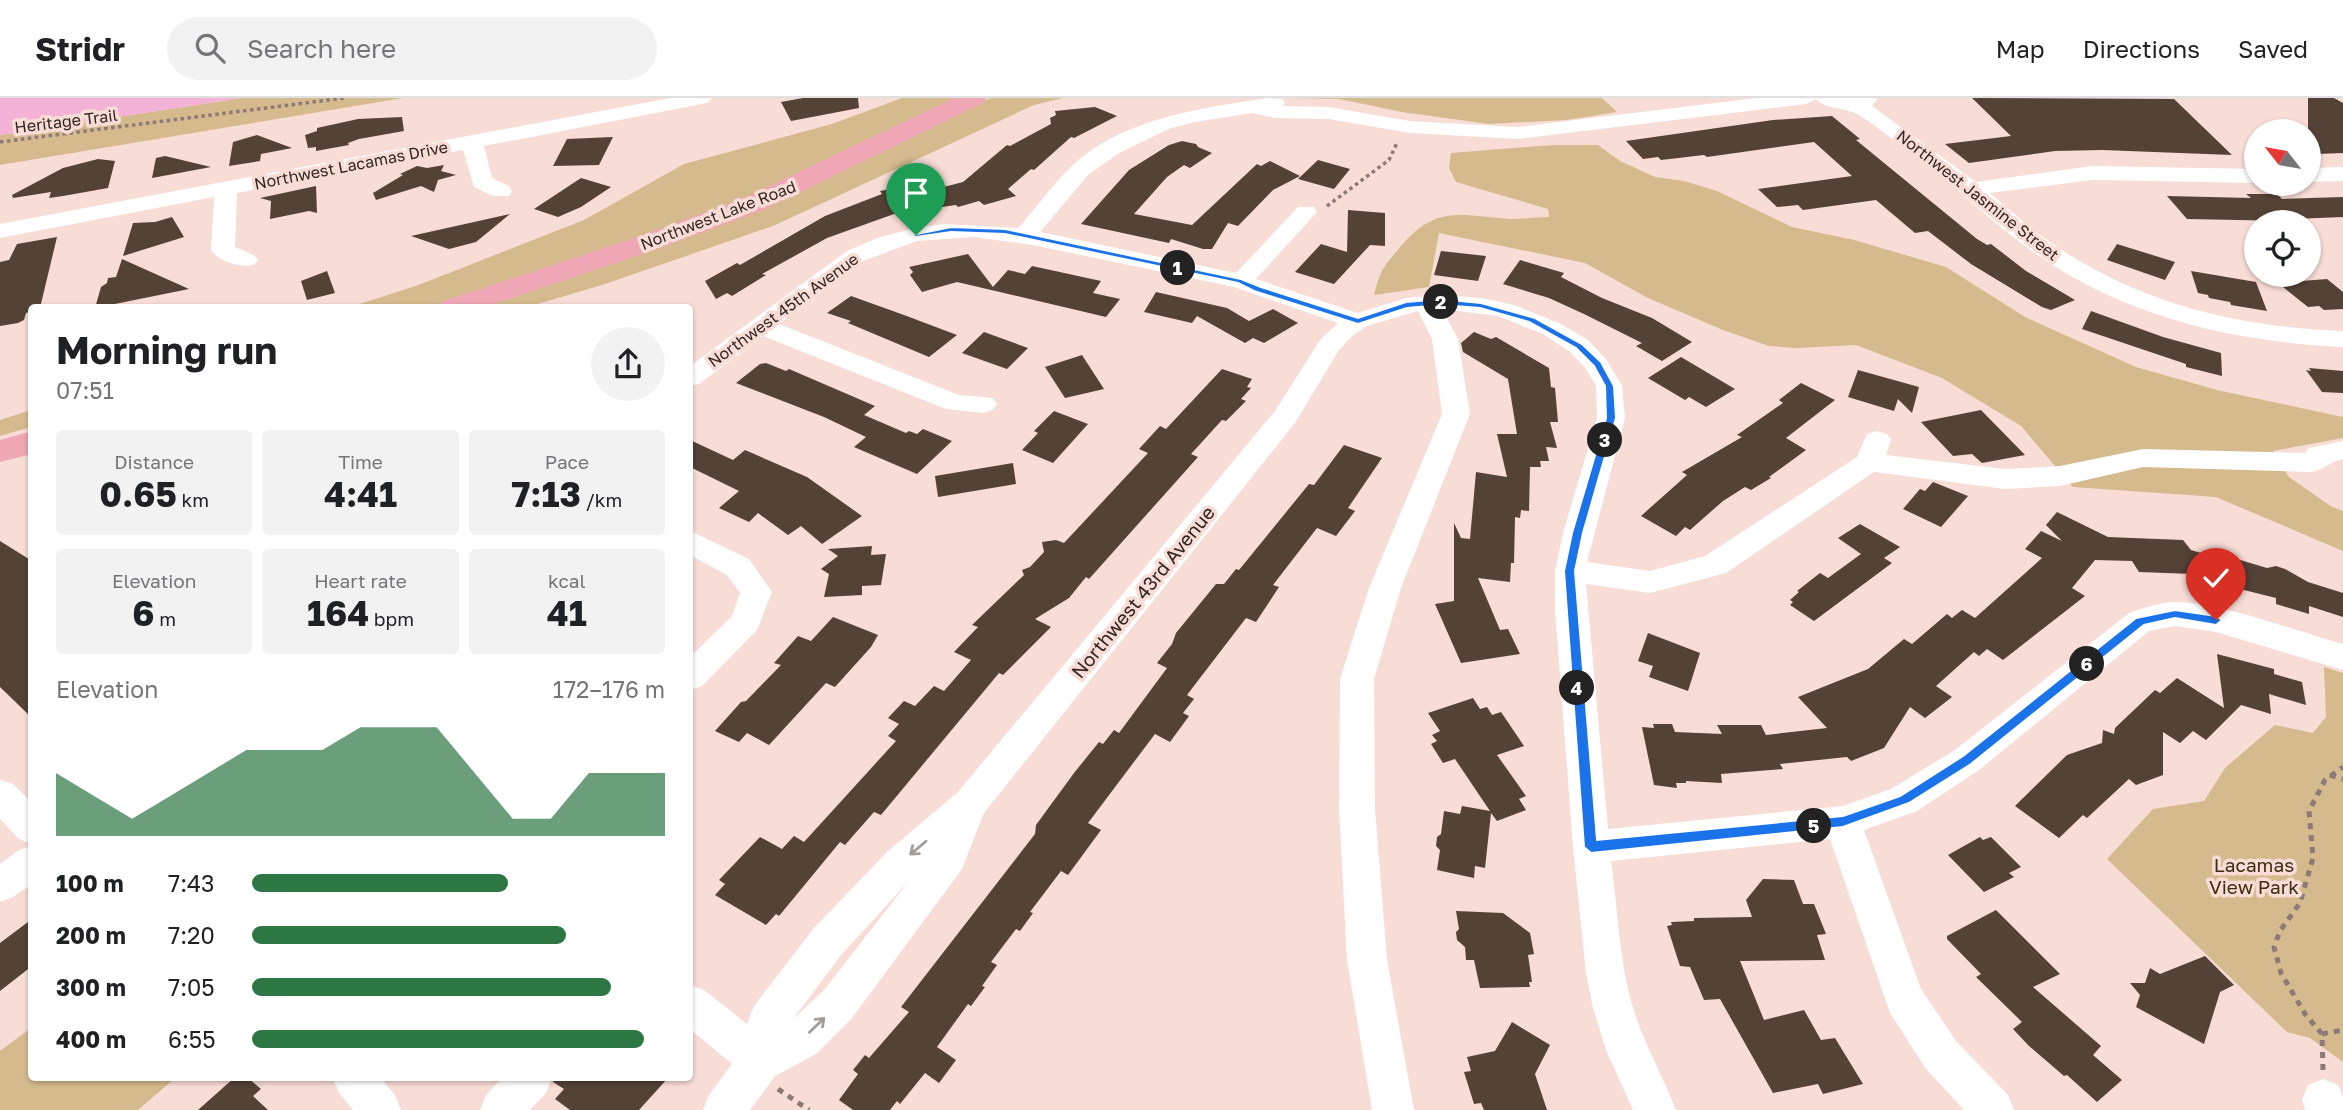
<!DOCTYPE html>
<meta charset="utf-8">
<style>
:root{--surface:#fff;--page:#f2f2f2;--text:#202124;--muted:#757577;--line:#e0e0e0;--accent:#2d7745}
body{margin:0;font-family:"Golos Text",sans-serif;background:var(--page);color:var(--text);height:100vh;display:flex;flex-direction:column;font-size:26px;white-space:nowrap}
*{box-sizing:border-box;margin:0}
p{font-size:23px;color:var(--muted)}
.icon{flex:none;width:38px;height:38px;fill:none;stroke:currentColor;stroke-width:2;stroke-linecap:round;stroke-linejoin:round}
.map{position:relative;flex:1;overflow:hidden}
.sheet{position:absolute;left:28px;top:206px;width:665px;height:777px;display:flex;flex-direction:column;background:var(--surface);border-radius:7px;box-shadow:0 2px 5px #0004}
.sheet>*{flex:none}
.needle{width:46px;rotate:301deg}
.buttons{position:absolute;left:2244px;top:21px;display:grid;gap:14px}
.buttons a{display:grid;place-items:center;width:77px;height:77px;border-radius:50%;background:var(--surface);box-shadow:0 2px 5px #0004;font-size:35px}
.pin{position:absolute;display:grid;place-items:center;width:60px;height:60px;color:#fff;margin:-72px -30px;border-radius:50% 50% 50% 0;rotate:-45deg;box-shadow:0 0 7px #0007}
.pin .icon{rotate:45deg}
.km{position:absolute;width:35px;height:35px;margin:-18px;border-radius:50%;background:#222;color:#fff;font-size:19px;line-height:35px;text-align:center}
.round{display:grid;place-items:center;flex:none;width:74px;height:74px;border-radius:37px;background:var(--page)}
.head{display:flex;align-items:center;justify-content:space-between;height:119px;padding:0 28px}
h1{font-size:38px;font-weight:700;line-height:52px}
.metrics{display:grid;grid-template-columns:repeat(3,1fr);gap:10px;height:119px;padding:7px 28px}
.metrics div{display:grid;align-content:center;border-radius:7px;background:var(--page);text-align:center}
.metrics b{font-size:35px;font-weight:700}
.metrics small{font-size:19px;font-weight:400}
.metrics p{font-size:19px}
.chart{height:196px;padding:14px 28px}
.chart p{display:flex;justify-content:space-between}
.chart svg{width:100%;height:126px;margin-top:7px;fill:var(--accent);opacity:.7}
ul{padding:0 28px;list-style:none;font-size:23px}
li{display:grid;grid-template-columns:112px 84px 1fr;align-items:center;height:52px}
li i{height:18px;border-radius:9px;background:var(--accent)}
header{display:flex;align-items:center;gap:42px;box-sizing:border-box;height:98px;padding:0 35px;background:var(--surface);border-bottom:2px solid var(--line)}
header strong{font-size:33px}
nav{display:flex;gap:38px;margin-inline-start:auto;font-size:24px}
.search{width:490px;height:63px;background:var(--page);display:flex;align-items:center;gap:18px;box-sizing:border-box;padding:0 24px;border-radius:38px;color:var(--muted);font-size:26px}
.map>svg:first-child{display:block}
</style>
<header>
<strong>Stridr</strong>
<div class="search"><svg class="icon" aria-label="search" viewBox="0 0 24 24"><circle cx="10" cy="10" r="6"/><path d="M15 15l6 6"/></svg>Search here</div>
<nav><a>Map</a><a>Directions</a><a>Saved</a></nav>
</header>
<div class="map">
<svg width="2343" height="1012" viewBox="0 0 2343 1012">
<rect width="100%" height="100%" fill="#f8dcd6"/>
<!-- green -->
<g fill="#d5ba8e">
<path d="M242,0H403L0,67V37Z"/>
<path d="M902,0H964L781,92L440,210H347L416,188L584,122L684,66L832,26Z"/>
<path d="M991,0H1063L1034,7L773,128L602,187L524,210H467Z"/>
<path d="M1290,0H1602L1617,14L1567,22L1489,26L1402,14L1339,1Z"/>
<path d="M1553,47H1598L1620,63L1655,79L1684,83L1717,93L1792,129L1854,142L1946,169L2025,219L2136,269L2217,292L2343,319V340L2273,353L2289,379L2332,409L2343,413V453L2216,399L2073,389L2021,328L1942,280L1856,247L1797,250L1769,248L1723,232L1648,200L1585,165L1439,135L1429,189L1374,197C1381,170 1384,168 1402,147C1437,106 1463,118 1511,121C1523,121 1536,119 1549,119L1548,111L1456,84L1449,70L1451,55Z"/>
<path d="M31,312V329L0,338V322Z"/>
<path d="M2324,569L2343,575V964L2310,940L2287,934L2107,761L2153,711L2204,703L2225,670L2275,627L2313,635L2326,619Z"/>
<path d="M31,930L32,980H175L138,1012H0V953Z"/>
</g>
<!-- water -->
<path fill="#f4b2d6" d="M0,0H242L0,37Z"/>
<!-- building -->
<g fill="#544236">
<path d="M803,0H858L859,10L791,23L781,4Z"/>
<path d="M1972,0L2174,1L2232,57L2102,52L2055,53L1969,65L1945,46L2011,38Z"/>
<path d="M2308,0H2334L2343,5V55L2317,56L2308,49Z"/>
<path d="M1095,9L1117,18L1074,40L1071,39L1034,72L1031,71L1008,91L1016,98L984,107L979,103L958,109L956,107L894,116L827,140L762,176L766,177L732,198L727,195L716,201L705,183L737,165L740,167L825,118L882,96L880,93L929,84L932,92L963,84L1007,47L1010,48L1051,26L1050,20L1056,17L1055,13Z"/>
<path d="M1832,18L1860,41L1856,42L1977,141L1987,147L1991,146L2026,173L2075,202L2051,212L2042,209L1971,166L1928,133L1915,135L1876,102L1803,112L1798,107L1777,109L1758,91L1852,78L1814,44L1707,59L1704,57L1661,62L1658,59L1643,61L1626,43L1773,22Z"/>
<path d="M402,19L404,33L359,41L348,45L349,47L316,53V49L308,50L305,37L317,33V30L358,21Z"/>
<path d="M257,37L292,50L261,56L260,63L229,68L233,44Z"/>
<path d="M613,39L599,67L553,68L567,41Z"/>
<path d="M1182,43L1196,46L1198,49L1212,55L1190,70L1184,67L1167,79L1134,116L1192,127L1257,66L1261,68L1270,63L1300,78L1273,92L1238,128L1228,125L1212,151H1203L1171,141L1169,145L1081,126L1129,72L1169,47Z"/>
<path d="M165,58L211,69L152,80L156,60Z"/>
<path d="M98,61L115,63L108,90L63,98L49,100L51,94L13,100L12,97L63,70Z"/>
<path d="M1318,62L1350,71L1334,91L1298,81Z"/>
<path d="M444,67L441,73L456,77L438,82L434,94L421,88L376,102L373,95L403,77L400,76L417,68L427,70Z"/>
<path d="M581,80L611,89L581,109L558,119L534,111Z"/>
<path d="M316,88L317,115L309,113L270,121L271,103L260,100Z"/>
<path d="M2246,96H2277L2282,101L2343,99V119L2293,121L2294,123L2187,121L2167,98L2251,100Z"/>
<path d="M1348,112L1385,115V148L1370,147L1334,186L1295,174L1321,146L1347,154Z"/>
<path d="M510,116L476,144L449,151L411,138Z"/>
<path d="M172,119L184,139L123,158L133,125L155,124Z"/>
<path d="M57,139L40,210H32V213L26,215L24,222L18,225L0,228V164L9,162L17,146Z"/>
<path d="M2117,146L2175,164L2165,182L2107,162Z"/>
<path d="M1441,153L1486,158L1478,183L1434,177Z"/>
<path d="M968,156L993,189L1008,172L1025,176L1032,168L1101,183L1093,195L1120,201L1106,219L957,184L922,194L910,177L913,174L909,169Z"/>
<path d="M122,161L189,191L95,210L101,189L107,185L108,180L116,179Z"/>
<path d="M1520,162L1564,175L1561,179L1602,200L1652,220L1692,244L1662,263L1636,248L1642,245L1584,216L1549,200L1503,186Z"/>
<path d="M327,173L335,195L307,202L301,183Z"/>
<path d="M2191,173L2256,184L2267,213L2231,207L2230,204L2209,200L2208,197L2198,195Z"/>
<path d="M2327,181L2343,194V211L2324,212L2319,208L2308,209L2278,185Z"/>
<path d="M1156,194L1227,210L1249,223L1273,211L1298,225L1264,245L1253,240L1245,245L1197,218L1192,225L1144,214Z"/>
<path d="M851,198L904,217L957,237L929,259L848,225L851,223L827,215Z"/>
<path d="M2091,213L2163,239L2221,255L2222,278L2186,269V266L2082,231Z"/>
<path d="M984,234L1028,250L1007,271L962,255Z"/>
<path d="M1474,234L1491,241L1496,239L1549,270L1551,289L1555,290L1558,324H1550L1557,350L1546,349L1549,363H1540L1541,369H1530L1529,413L1521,412L1520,420L1515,419L1514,465H1511L1510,484L1478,480L1500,532L1508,531L1520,556L1461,565L1435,506L1454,503V425L1461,440L1470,441L1476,374L1507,379L1497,336H1517L1508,281L1463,254L1461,245Z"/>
<path d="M1082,257L1104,291L1065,300L1045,269Z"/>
<path d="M1681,259L1735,291L1706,309L1689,299L1685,302L1648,280Z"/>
<path d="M766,265L786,273L789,271L875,308L864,317L906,335L909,333L917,336L923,331L952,343L917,376L854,349L866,339L824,319L736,285L760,266Z"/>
<path d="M2309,270L2343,273V295L2322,294L2306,272L2311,273Z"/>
<path d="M1222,271L1252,281L1247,289L1251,290L1241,301L1246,303L1226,323L1222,322L1191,356L1198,359L1089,481L1086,479L1069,500L1035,521L1051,529L1003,577L999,575L881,717L874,714L845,747L840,744L779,818L776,816L766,827L715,797L725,786L719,782L760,739L782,751L794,738L804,744L896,643L888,638L899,626L888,620L904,603L915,608L934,588L944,593L971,562L954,554L978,529L972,527L1024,477L1022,472L1030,469L1044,454L1042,444L1056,442L1064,445L1148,355L1139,351L1160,328L1166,331Z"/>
<path d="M1858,272L1919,289L1912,315L1898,301L1894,313L1848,299Z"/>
<path d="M1801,285L1835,302L1786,340L1806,352L1769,379L1771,380L1751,392L1745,389L1723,403L1690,432L1685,429L1676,438L1641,418L1687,377L1682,374L1742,339L1737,337L1783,305L1779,302Z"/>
<path d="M1981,312L2025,357L1982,365L1972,356L1953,358L1921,324Z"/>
<path d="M1054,313L1088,326L1053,365L1022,352L1038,335L1034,333Z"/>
<path d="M690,342L733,362L745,352L807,379L862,418L822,446L801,428L788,437L758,415L749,424L719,410L739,393L690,369Z"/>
<path d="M1344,347L1382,360L1348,410L1355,413L1336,438L1317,430L1273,487L1279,489L1256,524L1246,520L1187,597L1194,601L1183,615L1189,618L1170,644L1155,636L1088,725L1101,732L1068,777L1061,773L1030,814L1033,815L1020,833L1016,831L991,864L997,867L982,888L985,889L971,908L968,906L937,949L956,962L939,985L925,975L900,1006L897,1003L890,1012H853L839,1002L858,976L853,972L865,957L869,960L909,914L901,909L1035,736L1036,727L1074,675L1099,644L1103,646L1114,632L1119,635L1167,570L1157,565L1172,546L1176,535L1216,486H1224L1236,471L1239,472L1309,386L1314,387Z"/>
<path d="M1013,365L1016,386L938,399L935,378Z"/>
<path d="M1933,384L1968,398L1941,429L1903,411L1920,391L1925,393Z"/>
<path d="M2057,414L2108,439L2183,442L2191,452L2231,464L2230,459L2267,470L2276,468L2285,471L2308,484L2343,495V519L2309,508V516L2276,506V500L2236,490L2220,477L2139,474L2132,463L2095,462L2072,490L2085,498L2003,562L1987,551L1979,558L1974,554L1936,588L1952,599L1925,620L1910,609L1884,650L1851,663L1847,659L1780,666L1783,671L1721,676L1722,685L1686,683V685H1676L1677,690L1654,687L1642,629L1654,630L1653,626H1672L1675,634L1722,636L1717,627H1761L1766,637L1827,630L1798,599L1868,571L1904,541L1912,546L1947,516L1952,520L1962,512L1975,520L2042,460L2025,451L2041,433L2062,443L2046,427Z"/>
<path d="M1860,426L1900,449L1884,460L1892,465L1814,523L1790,507L1793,504L1790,502L1799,494L1797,493L1820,475L1828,480L1861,456L1838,440Z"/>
<path d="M0,443L32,463V620L0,589Z"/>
<path d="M872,448L871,457L886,456L881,487L862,488V497L824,499L829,476L821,471L838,458L828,451Z"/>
<path d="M833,519L878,537L871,549L835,589L826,585L769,647L747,635L739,644L715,633L741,604L746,603L781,567L774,565L798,538L811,543Z"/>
<path d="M1648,535L1700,555L1688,593L1649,579L1653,568L1638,563Z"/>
<path d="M2217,556L2274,571V576L2302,584L2306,607L2269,596L2271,616L2241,607L2206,642L2193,633L2180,645L2163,634V677L2136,687L2129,681L2087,720L2083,717L2059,740L2015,708L2067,657L2102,645L2103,632L2114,636L2115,630L2155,592L2160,595L2177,580L2224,610Z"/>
<path d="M1473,600L1480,611L1487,609L1492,617L1501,614L1524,648L1497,657L1526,698L1519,701L1526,712L1497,723L1491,715L1485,770L1475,768L1474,780L1437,772L1440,752L1436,748L1437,739L1441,736L1444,713L1460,716L1462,708L1490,713L1455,661L1443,665L1431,646L1437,643L1432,637L1440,633L1428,615Z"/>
<path d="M1980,739L1983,742L1991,739L2021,769L2009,775L2014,779L1984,794L1948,757Z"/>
<path d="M1763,781L1794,782L1803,806H1814L1826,836L1817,837L1825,862L1740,863L1764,922L1804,912L1821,942L1835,940L1863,986L1823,996L1818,986L1773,995L1720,901L1704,902L1690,869L1680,868L1667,828L1672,827L1671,824L1694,823V820L1752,819L1746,802Z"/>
<path d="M1996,812L2060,876L2033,889L2101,948L2093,957L2122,982L2097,1004L2067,977L2064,978L2029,948L2013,931L2022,924L1976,879L1981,876L1947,841V838Z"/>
<path d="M1456,813L1503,815L1530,835L1534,856L1528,857L1532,884H1529L1530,889L1480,890L1474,862H1466L1465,849L1457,842L1456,834L1459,831Z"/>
<path d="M32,821V868L0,893V845Z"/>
<path d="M2205,858L2234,887L2220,894L2204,946L2136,909L2140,897L2130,885H2145L2150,870L2160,876Z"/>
<path d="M1512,924L1550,947L1535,976L1547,1012H1484L1481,1005L1474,1006L1464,974L1471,973L1467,959L1495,953Z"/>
<path d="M234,980H248L261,991L253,998L268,1012H198Z"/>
<path d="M554,980H668L639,1012H570L555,1001L564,991L553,984Z"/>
</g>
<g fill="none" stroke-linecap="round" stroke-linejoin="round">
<!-- path-far1 -->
<g stroke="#8d7a77" stroke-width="3.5" stroke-dasharray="3.5 3.5" stroke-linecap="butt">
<path d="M0,44L344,0"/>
<path d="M1327,108L1389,62L1397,45"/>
</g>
<!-- path -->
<g stroke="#8d7a77" stroke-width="5" stroke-dasharray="6 6" stroke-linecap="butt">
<path d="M2330,677L2343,681"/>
<path d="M2322,936L2343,932"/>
<path d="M2323,972L2322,936L2305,916L2281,875L2274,849L2280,833L2300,805L2313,760L2309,713L2325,682L2343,669"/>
<path d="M778,991L809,1012"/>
</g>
<!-- minor -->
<g fill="#fff" fill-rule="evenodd">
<path d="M670,0H712L709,4L702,6L484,48L492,80L509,88L512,93L509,98H493L474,89L463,52L237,95L235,149L254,157L258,162L254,167C241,170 219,164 211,152L214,99L0,140V126Z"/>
<path d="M1268,0L1282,1L1285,5L1283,8L1329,9L1410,23L1518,29L1756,0H1878L1872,8L1976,84L2092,68L2256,71V85L2092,82L1990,95C2011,113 2031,131 2053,146C2140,206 2239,229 2343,233V249C2234,244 2126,219 2036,156C1989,123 1949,82 1903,49C1887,38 1871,23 1855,15C1842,9 1826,12 1816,1L1806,6L1518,41L1410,35L1329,21L1275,20L1252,15L1195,24L1171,30L1119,55L1088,77L1040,134L1236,175L1298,109H1314L1317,114L1256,181L1358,215L1406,200L1441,197L1481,200L1514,207L1561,226L1588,242L1606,261L1622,288L1625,320L1587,464L1650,473L1705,458L1857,359L1867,336L1877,333L1887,336L1891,342L1886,357L2005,371L2060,368L2143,351L2305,355L2309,350L2343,343V361C2327,365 2326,371 2312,374L2143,369L2060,388L2005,391L1874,374L1726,475L1650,495L1586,486L1608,731L1843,708L1891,691L1955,652L2129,515C2143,510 2161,504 2176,504C2223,505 2296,533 2343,546V572L2216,534L2175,528L2149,533L1979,672L1917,713L1864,732L1921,891L1956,943L2008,997L2014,1012H1964L1926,971L1890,915L1830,741L1611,763C1618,812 1619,865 1634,913C1645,947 1663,979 1676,1012H1633L1606,952L1593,910L1586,875L1573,749L1555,512V473L1563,435L1597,320L1596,288L1586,271L1570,254L1543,236L1498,218L1442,211L1458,241L1470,316L1401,490L1374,581L1375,711L1387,862L1414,1012H1372L1347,862L1339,711L1340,581L1369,490L1442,316L1432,241L1418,213L1367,228L1352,238L1339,252L1295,325L984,715L962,771L852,920L816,956L775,978L750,1012H703L709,997L732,966L690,931V887L704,892L747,926L754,908L814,830L888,753L957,695L1275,313L1320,242L1338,225L1234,189L1033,147L974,139L917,143L863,163L779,226L959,297L993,300L997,306L993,312L983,315L946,311L763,238L699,286L690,288V268L847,153L877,140L915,130L945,126L1018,130C1036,110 1052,87 1071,69C1121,20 1203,10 1268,0ZM909,783L824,892L793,921L842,856Z"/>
<path d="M2343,69V83L2308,84V70Z"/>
<path d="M690,433L749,461L772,494L757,532L702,588L690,592V559L732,518L740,495L727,477L690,457Z"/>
<path d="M0,682L13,686L32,705V746L19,741L0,721Z"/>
<path d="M32,748V786L13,799L0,804V766L19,752Z"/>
<path d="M333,980H381L395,997L401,1012H353L339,995Z"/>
<path d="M502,980H552L546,995L530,1012H480L486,997Z"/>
<path d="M2323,981L2338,987L2343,999V1012H2305L2302,1002L2308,987Z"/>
</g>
<!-- major -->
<g fill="#efa7b6" fill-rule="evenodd">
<path d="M954,0H986L983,5L766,111L666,148L482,210H437L441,204L646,136L746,99Z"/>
<path d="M32,333V356L0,364V342Z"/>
</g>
</g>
<!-- one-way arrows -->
<defs><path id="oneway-shaft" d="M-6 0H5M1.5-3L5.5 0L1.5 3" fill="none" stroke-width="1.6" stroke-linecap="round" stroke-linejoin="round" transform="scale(1.75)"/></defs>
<g stroke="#a29d9c">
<use href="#oneway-shaft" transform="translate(918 750) rotate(140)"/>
<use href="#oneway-shaft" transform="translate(817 927) rotate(-44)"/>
</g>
<!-- route -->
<path fill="#1a73e8" stroke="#fff" stroke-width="2" d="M951,129L1005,131L1241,181L1261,189L1358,220L1406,204L1441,201L1481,205L1535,220L1582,246L1601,264L1614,288L1616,320L1583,435L1575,473L1597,742L1843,718L1900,698L1963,658L2136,520L2175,512L2216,518L2222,522L2216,527L2175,520L2144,527L1971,666L1909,705L1843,729L1591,755L1584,749L1564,473L1572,435L1606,320L1605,288L1594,268L1576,250L1529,224L1480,210L1441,207L1407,210L1358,226L1254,193L1238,185L1005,136L951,134L916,139L912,137Z"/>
<g text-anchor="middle" stroke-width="7" stroke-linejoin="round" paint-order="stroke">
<!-- far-street labels -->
<g font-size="16" fill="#312624" stroke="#f8dcd6">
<text transform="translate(66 23) rotate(-7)" y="6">Heritage Trail</text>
<text transform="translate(351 67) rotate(-11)" y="6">Northwest Lacamas Drive</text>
<text transform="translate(1978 97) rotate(38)" y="6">Northwest Jasmine Street</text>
<text transform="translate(718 117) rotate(-21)" y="6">Northwest Lake Road</text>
<text transform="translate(783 212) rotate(-36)" y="6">Northwest 45th Avenue</text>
</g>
<!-- street labels -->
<g font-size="19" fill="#312624" stroke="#f8dcd6">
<text transform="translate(1143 494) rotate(-51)" y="7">Northwest 43rd Avenue</text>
</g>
<!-- park labels -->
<g font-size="19" fill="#3c2c11" stroke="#f8dcd6">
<text x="2254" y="774">Lacamas<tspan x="2254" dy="22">View Park</tspan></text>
</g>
</g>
</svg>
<div class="buttons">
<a><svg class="needle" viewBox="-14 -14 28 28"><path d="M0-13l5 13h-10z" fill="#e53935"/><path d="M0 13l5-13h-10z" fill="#757577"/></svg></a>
<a><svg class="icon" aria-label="locate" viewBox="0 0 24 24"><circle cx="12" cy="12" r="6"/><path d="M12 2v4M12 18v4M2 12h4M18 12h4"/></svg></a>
</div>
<div class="pin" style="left:916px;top:137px;background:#1e9e55"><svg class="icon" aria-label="arrive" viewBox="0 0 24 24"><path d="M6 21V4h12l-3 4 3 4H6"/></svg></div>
<div class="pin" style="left:2216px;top:522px;background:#d93025"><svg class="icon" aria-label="check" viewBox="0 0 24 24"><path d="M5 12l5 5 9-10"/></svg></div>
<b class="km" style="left:1178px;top:170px">1</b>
<b class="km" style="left:1441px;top:204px">2</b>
<b class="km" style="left:1605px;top:342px">3</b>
<b class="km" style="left:1577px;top:590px">4</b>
<b class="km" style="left:1814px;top:728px">5</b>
<b class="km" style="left:2087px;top:566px">6</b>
<section class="sheet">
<div class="head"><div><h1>Morning run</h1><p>07:51</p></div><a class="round"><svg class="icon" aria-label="share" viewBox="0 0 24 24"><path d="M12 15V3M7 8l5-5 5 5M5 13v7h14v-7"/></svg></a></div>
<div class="metrics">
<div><p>Distance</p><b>0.65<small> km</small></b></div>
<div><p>Time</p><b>4:41</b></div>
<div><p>Pace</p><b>7:13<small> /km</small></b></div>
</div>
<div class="metrics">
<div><p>Elevation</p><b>6<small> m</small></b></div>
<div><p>Heart rate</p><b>164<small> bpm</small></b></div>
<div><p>kcal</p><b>41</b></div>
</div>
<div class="chart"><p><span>Elevation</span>172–176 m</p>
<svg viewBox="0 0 160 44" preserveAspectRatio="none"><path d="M0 44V22L10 30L20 38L30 30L40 22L50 14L60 14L70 14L80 6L90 6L100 6L110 22L120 38L130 38L140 22L150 22L160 22V44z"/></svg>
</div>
<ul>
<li><b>100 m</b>7:43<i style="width:62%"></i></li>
<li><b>200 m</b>7:20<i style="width:76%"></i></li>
<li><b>300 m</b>7:05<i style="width:87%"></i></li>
<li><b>400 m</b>6:55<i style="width:95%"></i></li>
</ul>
</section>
</div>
